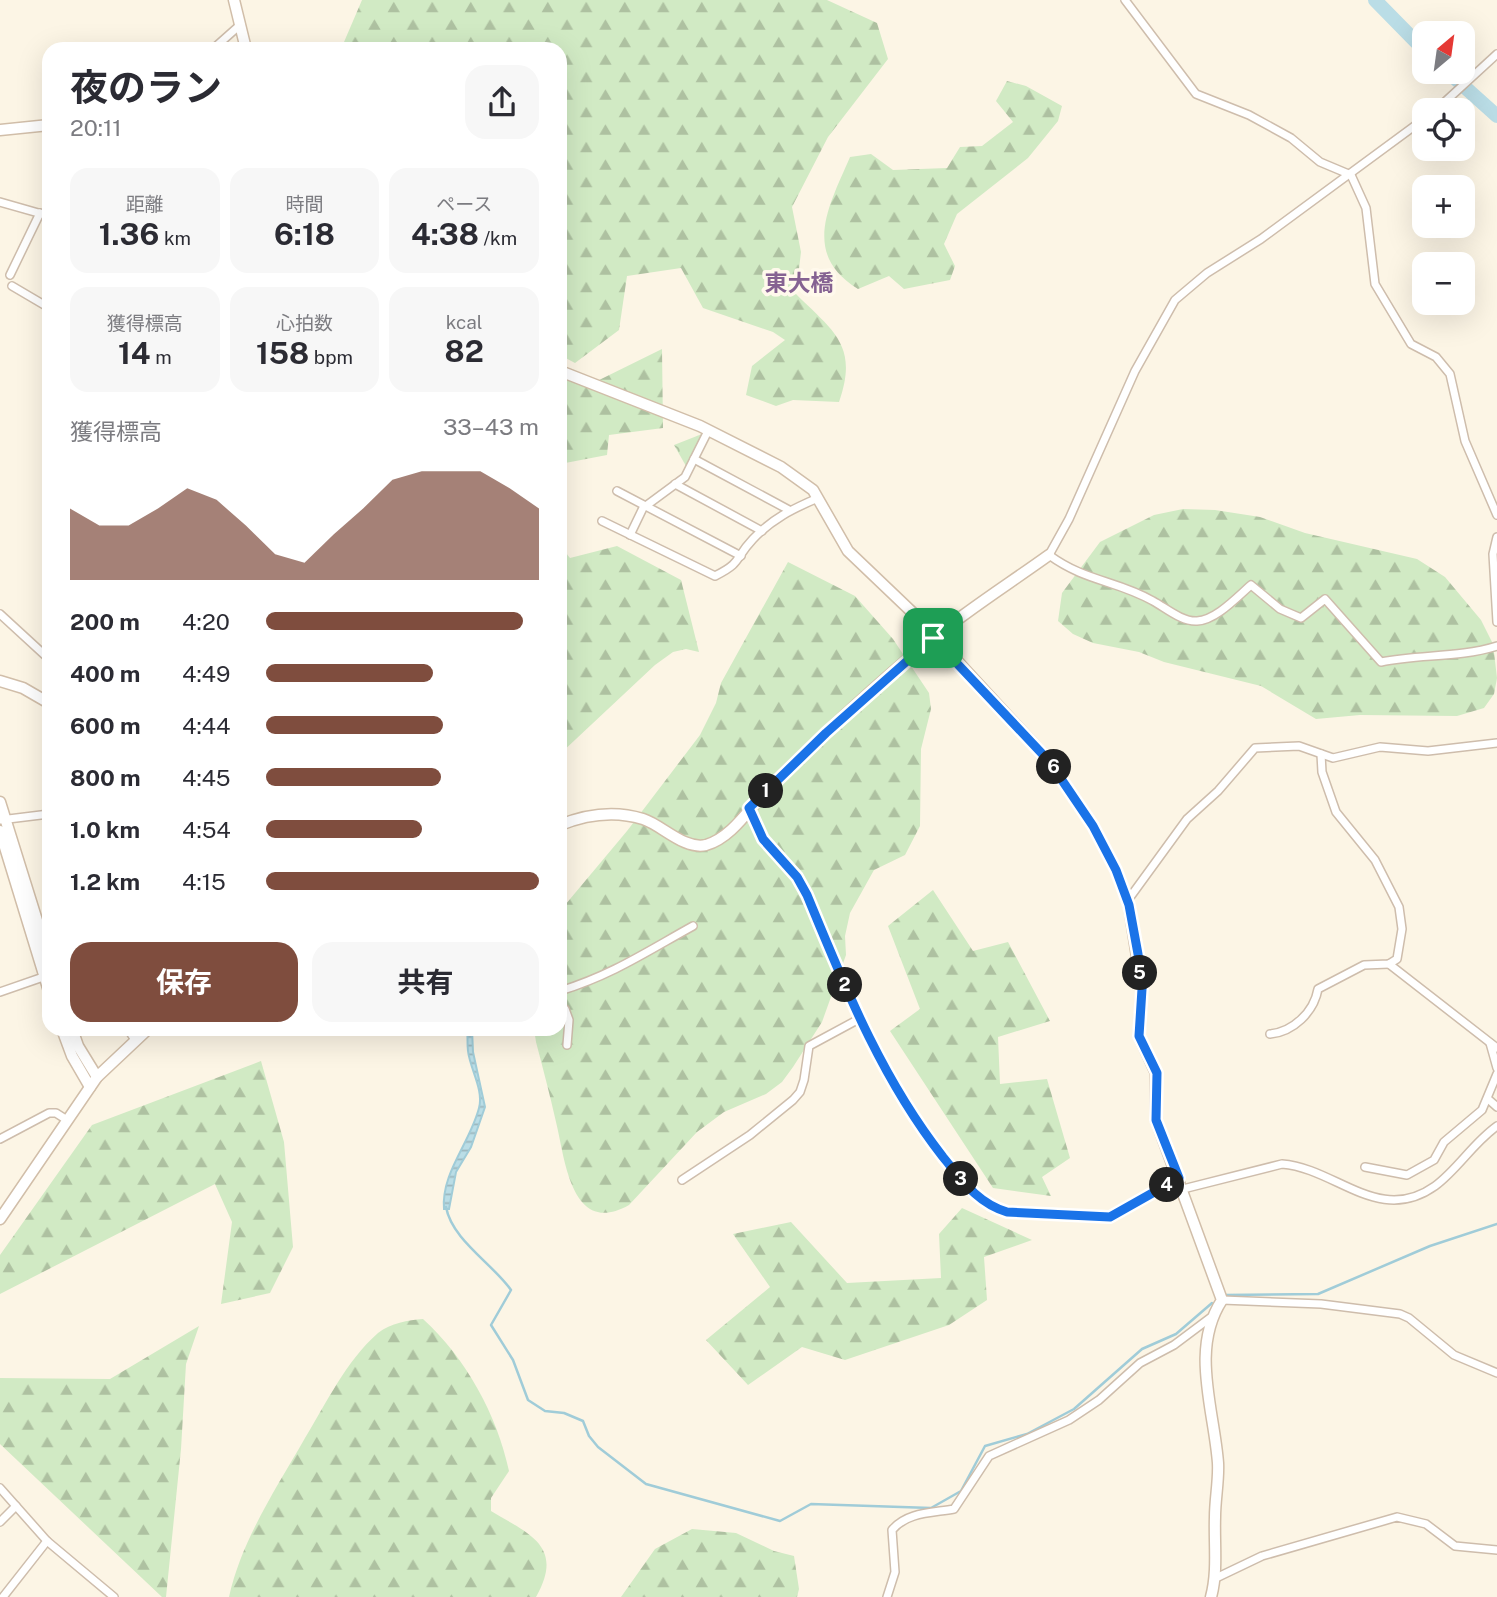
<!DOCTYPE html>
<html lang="ja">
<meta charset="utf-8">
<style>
:root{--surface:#fff;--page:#f7f7f7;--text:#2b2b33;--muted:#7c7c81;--accent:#7f4d3e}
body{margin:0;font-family:"Public Sans","Noto Sans JP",sans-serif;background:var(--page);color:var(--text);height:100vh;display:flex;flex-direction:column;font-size:26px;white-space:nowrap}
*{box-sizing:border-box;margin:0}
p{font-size:23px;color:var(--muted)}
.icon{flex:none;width:38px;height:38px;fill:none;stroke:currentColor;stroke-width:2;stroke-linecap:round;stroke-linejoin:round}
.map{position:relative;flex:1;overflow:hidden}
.sheet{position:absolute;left:42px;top:42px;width:525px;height:994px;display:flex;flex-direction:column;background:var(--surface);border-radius:21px;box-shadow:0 7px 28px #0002}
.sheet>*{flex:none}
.needle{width:46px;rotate:29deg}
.controls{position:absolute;left:1412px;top:21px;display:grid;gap:14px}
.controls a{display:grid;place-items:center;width:63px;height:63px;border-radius:14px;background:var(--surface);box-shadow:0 7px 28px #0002;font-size:35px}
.pin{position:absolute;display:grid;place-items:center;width:60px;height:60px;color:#fff;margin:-30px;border-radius:14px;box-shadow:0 4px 10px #0006}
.km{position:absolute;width:35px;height:35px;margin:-18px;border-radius:50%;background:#222;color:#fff;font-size:19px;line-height:35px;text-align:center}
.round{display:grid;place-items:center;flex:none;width:74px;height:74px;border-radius:21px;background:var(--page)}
.summary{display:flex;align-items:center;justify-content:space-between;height:119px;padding:0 28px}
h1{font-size:38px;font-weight:700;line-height:52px}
.metrics{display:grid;grid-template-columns:repeat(3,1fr);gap:10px;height:119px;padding:7px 28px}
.metrics div{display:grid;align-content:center;border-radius:18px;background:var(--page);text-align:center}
.metrics b{font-size:30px;font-weight:700}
.metrics small{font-size:19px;font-weight:400}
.metrics p{font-size:19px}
.chart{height:196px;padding:14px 28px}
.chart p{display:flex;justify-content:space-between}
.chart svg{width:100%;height:126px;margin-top:7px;fill:var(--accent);opacity:.7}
.action{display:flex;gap:14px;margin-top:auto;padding:14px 28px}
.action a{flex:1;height:80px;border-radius:21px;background:var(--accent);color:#fff;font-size:28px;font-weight:700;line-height:80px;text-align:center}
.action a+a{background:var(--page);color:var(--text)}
ul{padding:0 28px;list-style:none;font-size:23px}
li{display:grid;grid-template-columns:112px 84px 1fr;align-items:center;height:52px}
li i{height:18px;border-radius:9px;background:var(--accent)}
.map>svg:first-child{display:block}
</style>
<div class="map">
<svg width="1497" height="1597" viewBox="0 0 1497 1597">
<defs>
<pattern id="forest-firs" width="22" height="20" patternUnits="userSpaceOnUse" patternTransform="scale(1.75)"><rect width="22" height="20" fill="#d1eac4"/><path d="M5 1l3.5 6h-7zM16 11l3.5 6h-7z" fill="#aec1a1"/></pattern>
<pattern id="park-crowns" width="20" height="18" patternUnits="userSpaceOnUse" patternTransform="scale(1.75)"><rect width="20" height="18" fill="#d1eac4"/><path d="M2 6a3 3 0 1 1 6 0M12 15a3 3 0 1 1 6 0" fill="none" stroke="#aec1a1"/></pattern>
<pattern id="water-rules" width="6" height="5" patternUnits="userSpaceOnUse" patternTransform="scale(1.75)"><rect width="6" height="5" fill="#badde6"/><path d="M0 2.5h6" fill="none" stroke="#9cb6bc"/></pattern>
</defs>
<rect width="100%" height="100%" fill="#fcf5e5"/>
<!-- forest -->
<g fill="url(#forest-firs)">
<path d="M362,0H827L877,23L888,59L828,137L792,207L801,252L796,294C833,331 859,345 839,402L793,400L776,406L746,395L752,366L785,340L773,332L703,308L681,268L627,276L619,330L575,363L560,355V49H341Z"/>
<path d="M1007,81L1026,86L1062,106L1058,121L1028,158L957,214L944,244L955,266L950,280L904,289L889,276L858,289C801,254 829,206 850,157L871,154L893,170L947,168L960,147L982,146L1013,122L996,101Z"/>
<path d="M662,349L663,428L609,435L607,455L560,464V371L589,385Z"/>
<path d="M1183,509L1215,510L1260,517L1305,533L1417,559L1445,577L1481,620L1493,644L1497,678L1494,694L1484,708L1457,716L1360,715L1316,719L1261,686L1164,662L1139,652L1093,643L1073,634L1058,621L1062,593L1100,542L1154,515Z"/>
<path d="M560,546L570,558L617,546L681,580L699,652L686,649L673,652L655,665L560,754Z"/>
<path d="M788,562L855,596L893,639L929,693L931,709L921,749L920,826L905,855L874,870L850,913L845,936L846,955L822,1022L793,1067L782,1082L766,1094L724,1112L697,1132L629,1205C571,1238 565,1158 556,1122C550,1095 543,1069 536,1042L534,1029H560V911L627,831L700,735L716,703L721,683Z"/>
<path d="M933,890L973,951L1008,942L1050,1021L998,1037L1000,1084L1047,1079L1070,1158L1042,1177L1051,1196L993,1188L890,1031L920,1009L888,926Z"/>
<path d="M261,1061L284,1142L293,1247L270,1293L221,1304L232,1222L215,1184L0,1294V1255L92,1125Z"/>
<path d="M962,1208L1032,1240L984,1257L987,1300L949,1325L845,1360L802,1347L748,1385L706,1340L770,1287L733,1234L791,1222L847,1283L941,1278L939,1234Z"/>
<path d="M423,1319C466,1358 497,1415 509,1471L491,1498V1511C529,1534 565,1546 536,1597H229C242,1539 276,1489 305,1438C327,1402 346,1361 378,1333C391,1323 408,1320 423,1319Z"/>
<path d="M199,1326L186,1364L181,1449L166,1597H162L0,1444V1378L110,1379Z"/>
<path d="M692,1529L736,1533L774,1551L794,1556L799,1589L797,1597H621L655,1549Z"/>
</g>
<!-- park -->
<path fill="url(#park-crowns)" d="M702,434L686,466L674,445Z"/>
<!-- water -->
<path fill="url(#water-rules)" stroke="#a0ccd8" stroke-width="2" d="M467,1029H472L473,1052L485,1107L471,1147L456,1172L449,1209H444C441,1173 470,1143 479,1108C484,1090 470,1069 468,1051C467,1043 468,1036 467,1029Z"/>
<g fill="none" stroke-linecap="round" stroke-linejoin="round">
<!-- stream -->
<g stroke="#a0ccd8" stroke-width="2.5">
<path d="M446,1207C452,1240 493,1264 511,1290L491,1325L513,1360L528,1400L545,1411L564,1413L583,1421L589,1436L598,1447L646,1484L780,1521L811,1504L931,1508L961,1491L985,1446L1027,1434L1074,1409L1142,1349L1176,1334L1212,1303"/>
<path d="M1224,1295L1318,1294L1430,1246L1497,1224"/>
</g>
<!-- river -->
<g stroke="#badde6" stroke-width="14">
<path d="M1375,0L1424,50"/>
<path d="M1448,72L1497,116"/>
</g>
<defs>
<g id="street">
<path d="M1125,0L1196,94L1249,115L1291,138L1320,162L1351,175L1366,208L1375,284L1411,344L1436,357L1450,374L1465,441L1497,515"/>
<path d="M213,49L240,25"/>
<path d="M1436,110L1497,54"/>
<path d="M1424,119L1261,239L1207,273L1175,300L1135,371L1069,519L1049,555C1086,582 1116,580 1153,601C1166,608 1182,622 1197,621C1216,620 1237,597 1251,585L1280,609L1301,618L1325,599L1381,662C1420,654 1459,658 1497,646"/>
<path d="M0,202L49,216"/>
<path d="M10,275L40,213"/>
<path d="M12,286L46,306L49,299"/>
<path d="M694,459L789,510"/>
<path d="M675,484L762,531"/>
<path d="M617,491L741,556"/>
<path d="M602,521L715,576C743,562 734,559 753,539C772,519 792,509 818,498"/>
<path d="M630,535L643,508L685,477L708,431"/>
<path d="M1497,537L1493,554L1497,622"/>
<path d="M0,614L49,659"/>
<path d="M750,809L763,839L797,877L807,895C844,987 881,1079 943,1157C962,1180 977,1203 1007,1212L1110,1217L1179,1178"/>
<path d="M0,820L49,814"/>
<path d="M1128,900L1187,819L1218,791L1255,748L1299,746L1333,758L1380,747L1428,751L1497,743"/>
<path d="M1389,964L1497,1048"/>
<path d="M560,991C612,975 646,952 693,926"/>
<path d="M0,992L49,975"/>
<path d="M560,1006L565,1009L569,1020L567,1045"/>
<path d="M128,1029L135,1040"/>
<path d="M1270,1034C1293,1032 1314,1012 1318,989L1364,965L1389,964L1397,959L1402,929L1399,907L1375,860L1336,812L1322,772L1321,754"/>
<path d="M1490,1043L1497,1068"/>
<path d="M1488,1099L1497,1107"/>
<path d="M0,1139L49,1113H56L67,1120"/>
<path d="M1365,1167L1407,1175L1434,1160L1444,1142L1482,1110L1497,1074"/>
<path d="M682,1180L750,1135L793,1100L800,1092L804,1080L809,1046L859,1019"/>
<path d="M1183,1189L1282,1164C1336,1168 1379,1226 1435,1186C1458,1169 1473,1143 1497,1126"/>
<path d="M1222,1300L1321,1304L1400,1314L1409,1318L1454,1355L1497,1373"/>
<path d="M0,1488L47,1541L114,1597"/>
<path d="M0,1522L16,1506"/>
<path d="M1216,1578L1262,1556L1397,1517L1426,1524L1455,1546L1497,1550"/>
<path d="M3,1597L47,1541"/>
<path d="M887,1597L895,1572L892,1530C907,1512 932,1513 954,1509L989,1456L1069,1420L1099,1400L1140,1363L1174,1345L1210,1318"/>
</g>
<g id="secondary">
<path d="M234,0L246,49"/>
<path d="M0,130L49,125"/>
<path d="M560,371L700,426L781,467L813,490L848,551L914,614L1049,761L1093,826L1116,870L1129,905L1142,989L1139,1036L1156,1073V1120L1222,1300C1190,1349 1214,1409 1218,1463C1219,1480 1215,1499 1215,1517C1214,1544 1218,1571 1211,1597"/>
<path d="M0,681L23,688L49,703"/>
<path d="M0,802L49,959"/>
<path d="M560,825C587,814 614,810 643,819C662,825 684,850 706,845C732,838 750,807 768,789C821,737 875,685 932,639C969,609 1010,583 1049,555"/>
<path d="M0,831L49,991"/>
<path d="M62,1029L72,1056L90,1087"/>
<path d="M72,1029L78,1046L97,1077"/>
<path d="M0,1219L97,1077L148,1029"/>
</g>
</defs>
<!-- street casing -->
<use href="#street" stroke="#cebdac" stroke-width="10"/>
<!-- secondary casing -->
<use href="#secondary" stroke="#d1bea9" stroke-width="13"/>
<!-- street -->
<use href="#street" stroke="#fff" stroke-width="7"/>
<!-- secondary -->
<use href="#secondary" stroke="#fff" stroke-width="10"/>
</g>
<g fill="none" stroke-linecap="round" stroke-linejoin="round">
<defs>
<path id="route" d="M933,638L1049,761L1093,826L1116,870L1129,905L1138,954L1142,989L1139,1036L1157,1073L1156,1120L1179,1178L1110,1217L1007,1212C977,1203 962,1180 943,1157C881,1078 845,987 807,895L797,877L763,839L749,808L826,733Z"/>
</defs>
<!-- route casing -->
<use href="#route" stroke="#fff" stroke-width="14"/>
<!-- route -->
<use href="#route" stroke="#1a73e8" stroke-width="9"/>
</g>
<g text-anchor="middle" stroke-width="7" stroke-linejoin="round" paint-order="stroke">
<!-- quarter labels -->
<g font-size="23" font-weight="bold" fill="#856292" stroke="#fff9ec">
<text x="799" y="291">東大橋</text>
</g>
</g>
</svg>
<div class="controls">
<a><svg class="needle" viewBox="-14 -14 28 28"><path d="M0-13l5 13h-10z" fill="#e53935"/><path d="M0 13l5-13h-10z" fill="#7c7c81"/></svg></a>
<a><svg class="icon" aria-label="locate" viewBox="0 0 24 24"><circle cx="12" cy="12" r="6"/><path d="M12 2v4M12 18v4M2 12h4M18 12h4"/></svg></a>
<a>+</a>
<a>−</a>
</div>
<div class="pin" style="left:933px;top:638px;background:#1e9e55"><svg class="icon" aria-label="arrive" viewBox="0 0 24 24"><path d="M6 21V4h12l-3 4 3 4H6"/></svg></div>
<b class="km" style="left:766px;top:791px">1</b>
<b class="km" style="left:845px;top:985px">2</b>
<b class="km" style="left:961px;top:1179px">3</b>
<b class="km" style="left:1167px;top:1185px">4</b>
<b class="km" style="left:1140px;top:973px">5</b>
<b class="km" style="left:1054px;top:767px">6</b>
<section class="sheet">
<div class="summary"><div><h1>夜のラン</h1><p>20:11</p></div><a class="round"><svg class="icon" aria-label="share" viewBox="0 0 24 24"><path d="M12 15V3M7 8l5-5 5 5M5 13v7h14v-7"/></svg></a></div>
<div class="metrics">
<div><p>距離</p><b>1.36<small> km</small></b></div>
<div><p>時間</p><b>6:18</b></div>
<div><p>ペース</p><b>4:38<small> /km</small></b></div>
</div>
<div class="metrics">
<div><p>獲得標高</p><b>14<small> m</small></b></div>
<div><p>心拍数</p><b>158<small> bpm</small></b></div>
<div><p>kcal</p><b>82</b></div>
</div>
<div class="chart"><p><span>獲得標高</span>33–43 m</p>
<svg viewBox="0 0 160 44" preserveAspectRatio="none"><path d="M0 44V19L10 25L20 25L30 19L40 12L50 16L60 25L70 35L80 38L90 28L100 19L110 9L120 6L130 6L140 6L150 12L160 19V44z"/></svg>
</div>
<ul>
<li><b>200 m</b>4:20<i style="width:94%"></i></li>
<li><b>400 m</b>4:49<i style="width:61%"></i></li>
<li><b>600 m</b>4:44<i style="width:65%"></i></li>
<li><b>800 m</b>4:45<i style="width:64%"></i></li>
<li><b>1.0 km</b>4:54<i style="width:57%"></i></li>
<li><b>1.2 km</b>4:15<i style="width:100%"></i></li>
</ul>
<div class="action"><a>保存</a><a>共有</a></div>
</section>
</div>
